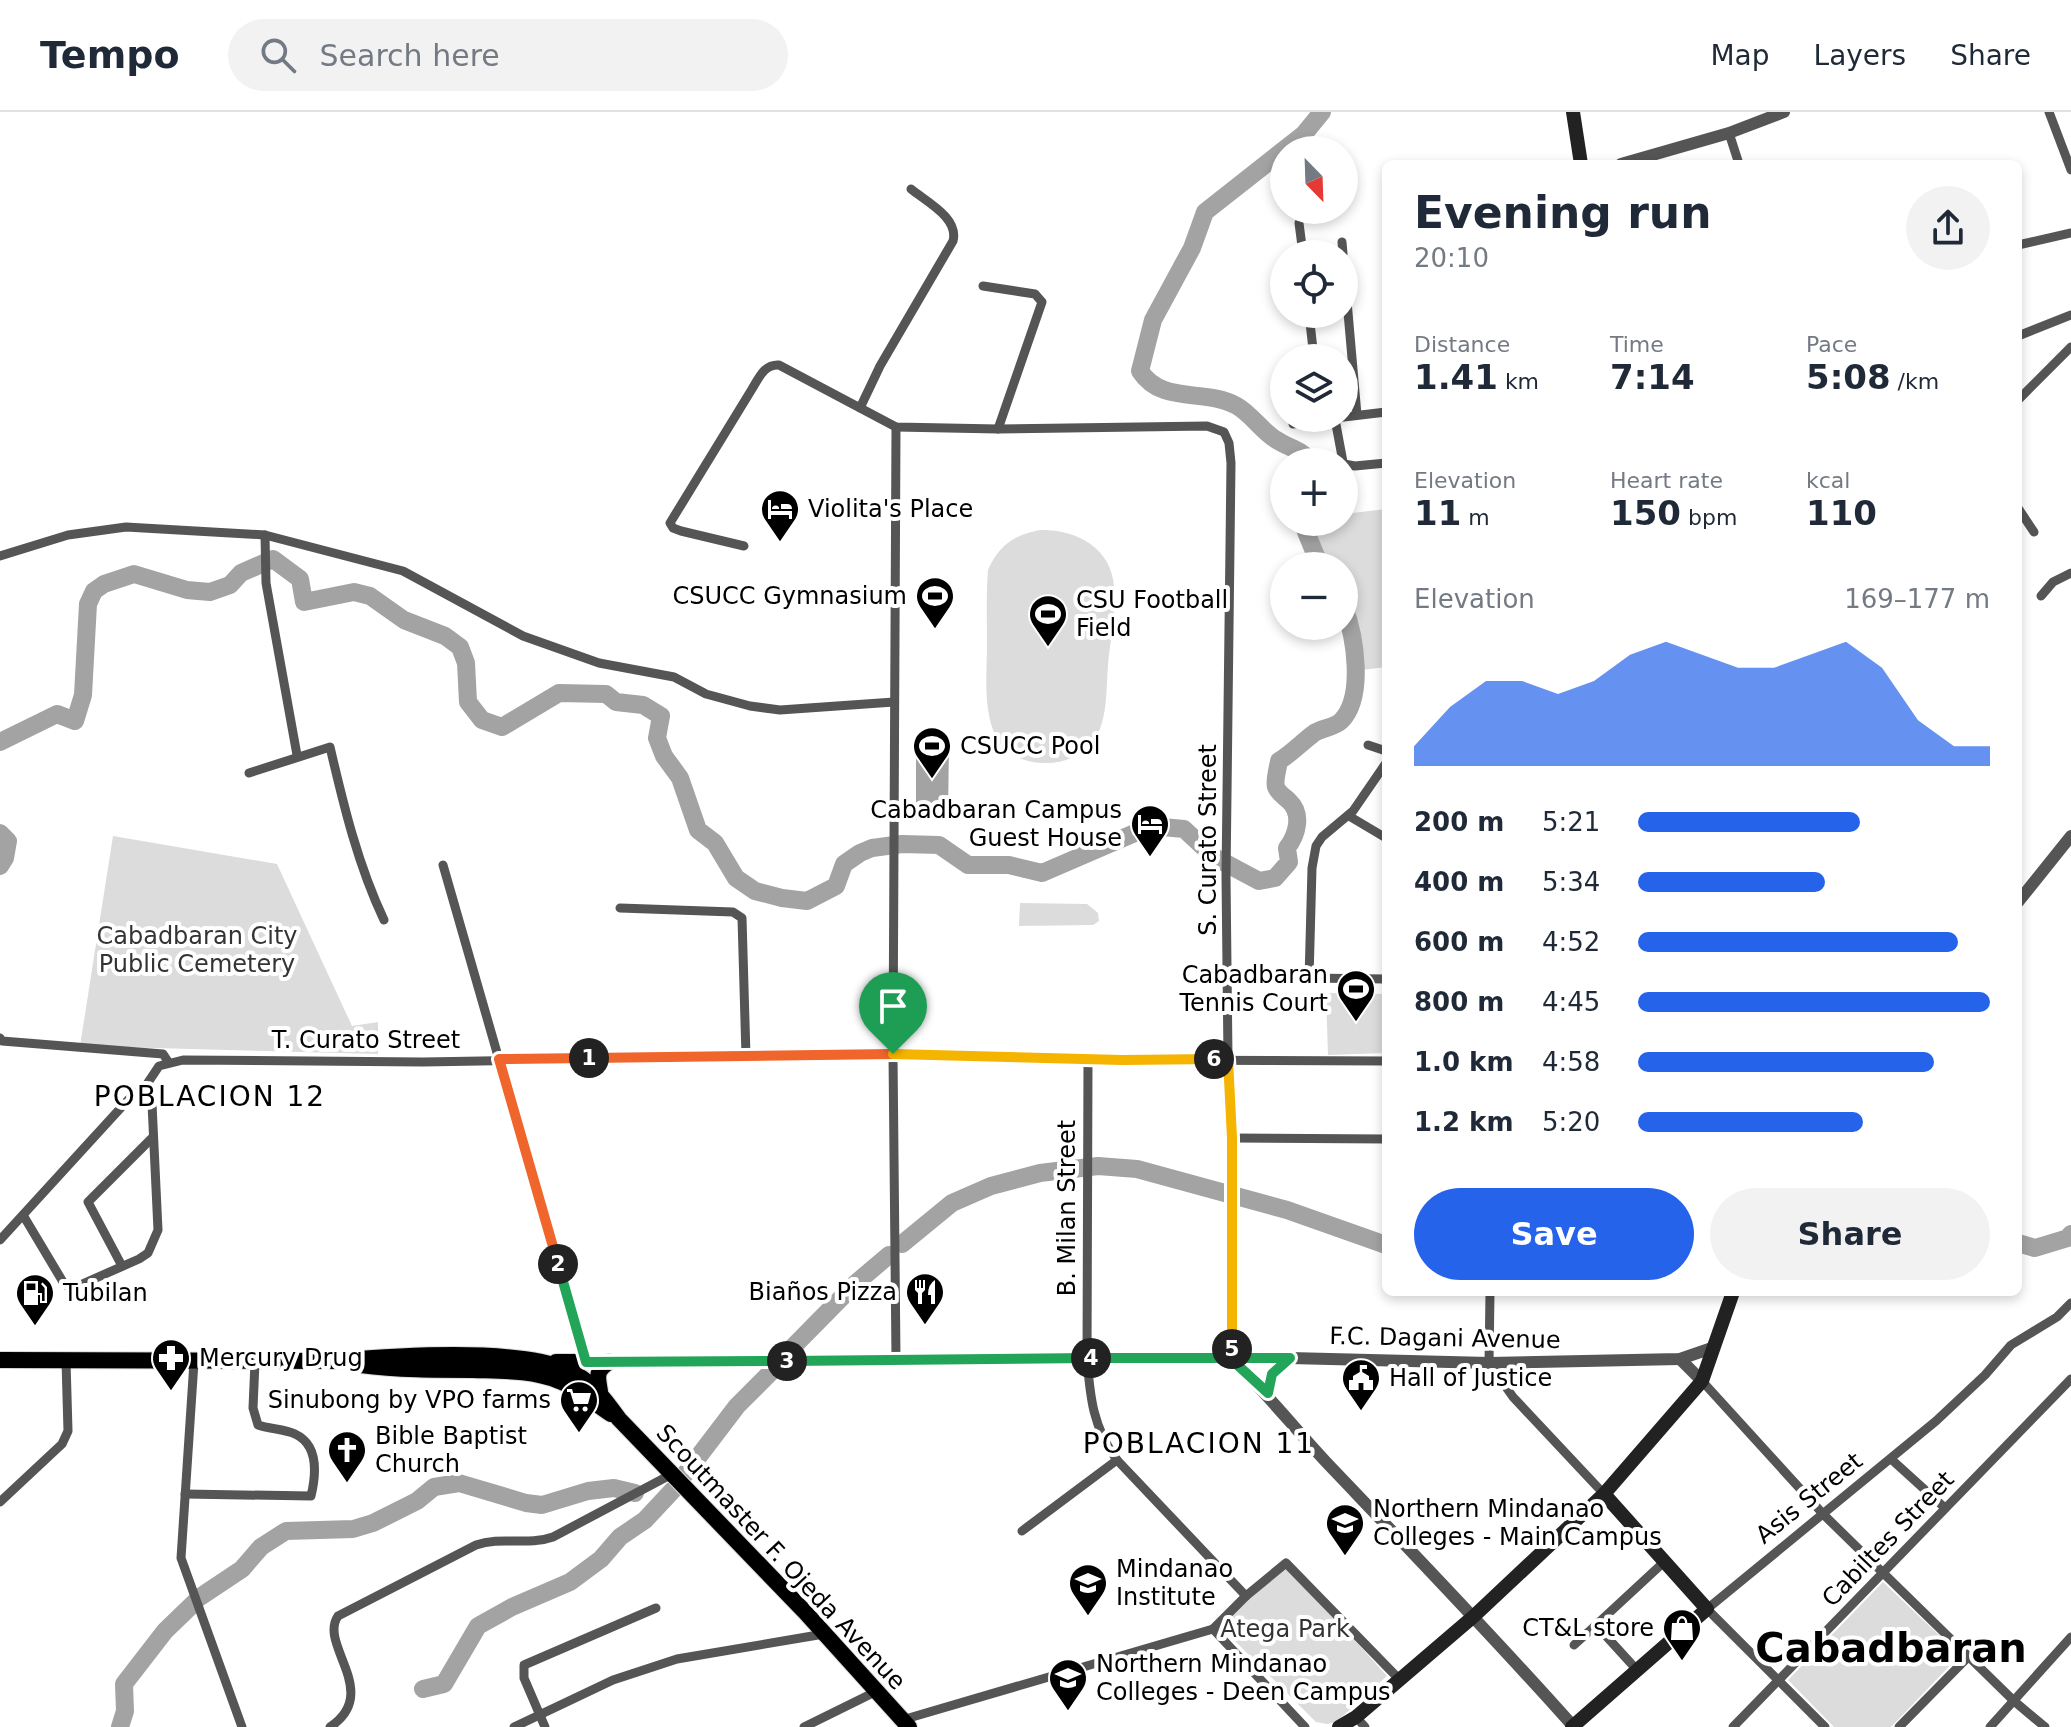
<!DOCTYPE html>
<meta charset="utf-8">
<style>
:root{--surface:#fff;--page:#f2f2f3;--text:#1f2937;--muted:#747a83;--line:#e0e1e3;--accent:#2563eb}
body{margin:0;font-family:"DejaVu Sans",sans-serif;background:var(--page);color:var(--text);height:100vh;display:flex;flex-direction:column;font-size:30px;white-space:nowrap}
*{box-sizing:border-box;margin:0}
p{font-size:26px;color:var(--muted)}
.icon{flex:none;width:44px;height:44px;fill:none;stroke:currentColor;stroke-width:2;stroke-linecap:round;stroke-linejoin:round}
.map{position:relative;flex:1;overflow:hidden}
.sheet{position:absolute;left:1382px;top:48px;width:640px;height:1136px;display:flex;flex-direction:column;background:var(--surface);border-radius:12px;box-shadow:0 4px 12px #0003}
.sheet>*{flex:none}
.needle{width:52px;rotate:157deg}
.tools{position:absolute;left:1270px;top:24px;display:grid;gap:16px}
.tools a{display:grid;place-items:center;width:88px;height:88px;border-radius:50%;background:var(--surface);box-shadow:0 4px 12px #0003;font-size:40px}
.pin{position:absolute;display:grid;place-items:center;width:68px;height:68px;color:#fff;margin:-82px -34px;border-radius:50% 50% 50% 0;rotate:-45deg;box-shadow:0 0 8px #0007}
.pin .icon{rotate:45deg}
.km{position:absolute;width:40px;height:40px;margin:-20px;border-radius:50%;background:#222;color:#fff;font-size:22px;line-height:40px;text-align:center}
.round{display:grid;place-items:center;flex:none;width:84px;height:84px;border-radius:42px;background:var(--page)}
.head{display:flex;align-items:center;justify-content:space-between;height:136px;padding:0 32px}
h1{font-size:44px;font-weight:800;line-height:60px}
.figures{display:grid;grid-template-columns:repeat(3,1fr);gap:12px;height:136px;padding:8px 32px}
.figures div{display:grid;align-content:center}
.figures b{font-size:34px;font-weight:800}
.figures small{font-size:22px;font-weight:400}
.figures p{font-size:22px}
.chart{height:224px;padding:16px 32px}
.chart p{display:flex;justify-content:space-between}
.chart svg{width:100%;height:144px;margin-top:8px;fill:var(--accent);opacity:.7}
.action{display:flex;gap:16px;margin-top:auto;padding:16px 32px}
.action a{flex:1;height:92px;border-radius:48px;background:var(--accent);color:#fff;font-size:32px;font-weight:800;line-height:92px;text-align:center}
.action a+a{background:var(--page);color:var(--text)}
ul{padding:0 32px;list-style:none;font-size:26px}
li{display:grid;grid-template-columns:128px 96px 1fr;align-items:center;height:60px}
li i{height:20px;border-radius:10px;background:var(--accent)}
header{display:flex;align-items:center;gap:48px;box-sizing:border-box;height:112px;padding:0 40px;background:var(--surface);border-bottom:2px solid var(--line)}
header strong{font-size:38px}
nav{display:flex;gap:44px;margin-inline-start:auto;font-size:28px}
.search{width:560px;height:72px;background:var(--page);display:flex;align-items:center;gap:20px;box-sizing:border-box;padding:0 28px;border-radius:44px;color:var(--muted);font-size:30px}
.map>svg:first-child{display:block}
</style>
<header>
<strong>Tempo</strong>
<div class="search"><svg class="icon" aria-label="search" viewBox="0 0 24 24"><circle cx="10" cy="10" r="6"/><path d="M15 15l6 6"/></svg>Search here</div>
<nav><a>Map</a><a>Layers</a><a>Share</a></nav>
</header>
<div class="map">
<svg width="2071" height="1615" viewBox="0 0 2071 1615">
<rect width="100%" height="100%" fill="#fff"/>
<!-- green -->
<g fill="#dcdcdc">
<path d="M1386,397V555L1355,559L1358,515L1344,481V454H1323L1317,446L1305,410H1344V402Z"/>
<path d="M1040,418C1075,417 1111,435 1114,474C1117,500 1110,528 1108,553C1106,578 1108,610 1093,630C1082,644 1061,652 1044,651C979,649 986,583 987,537C987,511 986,484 988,458C999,433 1014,423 1040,418Z"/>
<path d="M113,724L277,752L352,914L378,910V942L80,934Z"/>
<path d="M1020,791L1087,792L1098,801L1099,809L1093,813L1019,814Z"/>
<path d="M1326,881L1386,882V941L1328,943Z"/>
<path d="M1289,1456L1387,1564L1336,1610L1327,1612L1316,1610L1223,1517L1224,1509L1281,1459Z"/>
<path d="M1883,1470L1960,1543L1891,1615H1834L1788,1568Z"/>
</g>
<!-- water -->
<path fill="#a3a3a3" d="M916,628H949L948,708H916Z"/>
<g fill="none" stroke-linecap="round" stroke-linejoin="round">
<!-- river -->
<g stroke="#a3a3a3" stroke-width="18">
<path d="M1312,350C1301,337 1288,336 1275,327C1261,318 1251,302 1237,294C1205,276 1162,293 1140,259L1153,208L1192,136L1205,100L1304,22L1322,0"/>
<path d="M1302,410L1320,454"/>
<path d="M0,630L57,602L75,609L83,583L88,492L94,479L104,472L134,462L187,478L210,480L230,473L241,461L273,447L300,467L304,490L354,480L370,484L404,508L445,524L460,535L466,551L468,590L482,608L502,615L559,581L606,582L616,590L643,593L661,604L657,626L664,644L680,666L698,718L715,731L736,766L755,779L782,786L807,789L836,774L844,752L860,741L872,736L902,732L939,733L968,753H1009L1042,761L1151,714L1184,717L1214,745L1259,769L1275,766L1289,750L1287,736C1297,723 1303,702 1289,689C1285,685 1278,681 1276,675C1274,668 1278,656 1279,649C1292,641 1301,631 1313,622C1320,616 1334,616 1341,609C1365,585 1355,524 1344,495"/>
<path d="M0,721L8,729L5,746L0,754"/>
<path d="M2018,1131L2035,1136L2068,1126L2071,1122"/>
<path d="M902,1132L952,1091L991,1074L1040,1061L1098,1054L1137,1057L1287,1098L1386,1133"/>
<path d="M784,1244L856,1171L889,1143"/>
<path d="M686,1361L737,1294L777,1254"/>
<path d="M200,1485L242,1457L261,1435L286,1419L353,1417L373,1411L417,1389L434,1375L459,1371L526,1391L542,1393L588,1379L614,1376L635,1381"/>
<path d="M423,1577L444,1572L478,1514L512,1495L570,1470L601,1447L620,1425L645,1408L673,1378"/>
<path d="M120,1615L125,1599L124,1572L165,1519L195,1490"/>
</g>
<defs>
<g id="trunk">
<path d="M0,1248L337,1249C394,1244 513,1236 566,1257C591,1268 604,1286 619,1307L805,1500L909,1615"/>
<path d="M556,1250H586"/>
<path d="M361,1253C398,1258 436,1258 473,1258C502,1259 532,1258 559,1269C578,1276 594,1291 611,1302"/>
<path d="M600,1279C597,1263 596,1259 609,1250"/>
</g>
</defs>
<!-- trunk casing -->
<use href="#trunk" stroke="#dbdbdb" stroke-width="18"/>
<!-- minor -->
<g stroke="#555" stroke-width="9">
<path d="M2049,0L2071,58"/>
<path d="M1729,21L1739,52"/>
<path d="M1299,111L1303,142"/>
<path d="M1342,130L1343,142"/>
<path d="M2018,133L2071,121"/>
<path d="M1344,155L1357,303"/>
<path d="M983,174L1035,182L1042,190L998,317"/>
<path d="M1309,202L1314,246"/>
<path d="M2018,224L2071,203"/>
<path d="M2018,288L2071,235"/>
<path d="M860,296L880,254L953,129C959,106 927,90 911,77"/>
<path d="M1344,305L1386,300"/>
<path d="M1340,306L1335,307L1343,350"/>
<path d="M1293,312L1321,309"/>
<path d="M1344,352L1355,354L1386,351"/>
<path d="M2018,396L2034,420"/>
<path d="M265,423L266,471L297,643"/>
<path d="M744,434L681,419L673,416L670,411L752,277C759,266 764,252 779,253L896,315L998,317L1207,314L1224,320L1229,331L1231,351L1226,764L1228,947L1232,1026V1248"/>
<path d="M0,444L68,423L126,415L265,423L403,459L523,524L599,551L674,565L706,582L750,594L780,598L894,590"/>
<path d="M2041,484L2053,470L2071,461"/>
<path d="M1368,633L1386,639"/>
<path d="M249,661L330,635C344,695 358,753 384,808"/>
<path d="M1349,704L1386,726"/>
<path d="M443,753L586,1250"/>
<path d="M620,796L733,800L742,806L746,944"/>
<path d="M1229,865L1386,867"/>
<path d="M1309,867L1312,756L1316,734L1322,725L1353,699L1386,651"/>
<path d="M0,926L2,929L163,942L169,951"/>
<path d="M1088,947L1087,1246C1090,1285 1093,1316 1117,1348L1246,1484"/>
<path d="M1232,1026L1386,1027"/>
<path d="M23,1103L63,1170L71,1177L139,1147L148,1141L158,1118L152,992L147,972"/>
<path d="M0,1128L128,988L147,972L159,954L183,948L423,950L893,942L1122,948L1386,949"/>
<path d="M122,1154L88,1090L152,1026"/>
<path d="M1490,1180L1489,1251L1513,1285L1604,1382"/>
<path d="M896,1247L893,942L896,315"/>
<path d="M194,1250L181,1446L242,1615"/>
<path d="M1702,1269L1824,1403L2014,1589L2045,1615"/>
<path d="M1891,1347L1945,1396"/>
<path d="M185,1382L311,1384C316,1363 319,1333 295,1322C285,1317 269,1317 258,1313L253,1296L255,1250"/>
<path d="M0,1390L62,1332L68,1319L66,1249"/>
<path d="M1022,1419L1117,1348"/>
<path d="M1213,1517L1305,1615"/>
<path d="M1574,1533L1596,1513"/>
<path d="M1637,1558L1596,1513L1664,1450"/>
<path d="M1356,1605L1365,1615"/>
<path d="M902,1608L1213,1517L1246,1484L1286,1451L1398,1566"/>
<path d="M330,1615C382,1580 318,1533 338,1504L476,1433C501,1424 528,1434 553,1425L672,1362"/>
<path d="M514,1615L613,1568L677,1547L824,1522"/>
<path d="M545,1615L524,1566V1553L656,1496"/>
<path d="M804,1615L875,1580"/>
<path d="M1733,1615L2071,1267"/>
<path d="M1825,1615L1707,1497L1936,1309L1985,1263L2011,1233L2057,1205L2071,1191"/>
<path d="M1899,1615L1969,1544"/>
<path d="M1990,1615L2071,1525"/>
</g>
<!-- tertiary -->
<g stroke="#555" stroke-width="12">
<path d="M1621,52L1729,21L1784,0"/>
<path d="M2018,790L2071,724"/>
<path d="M1680,1247L1702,1269"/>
<path d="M1232,1248C1266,1280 1295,1317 1327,1351C1410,1438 1493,1524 1573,1614"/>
<path d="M601,1250L1290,1246L1489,1251L1680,1247L1712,1236"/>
<path d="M1268,1281L1272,1262L1290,1246"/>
</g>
<!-- secondary -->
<g stroke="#222" stroke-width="14">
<path d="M1573,0L1581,52"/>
<path d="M1339,1615L1356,1605L1474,1504L1604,1382L1702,1269L1733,1180"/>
<path d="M1572,1615L1707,1497L1604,1382"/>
</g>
<!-- trunk -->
<use href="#trunk" stroke="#000" stroke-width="16"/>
</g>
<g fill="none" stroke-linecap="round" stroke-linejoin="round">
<defs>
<path id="split-1" d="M589,946L893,942"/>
<path id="split-2" d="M558,1152L499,947L589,946"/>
<path id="split-3" d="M558,1152L586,1250L787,1249"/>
<path id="split-4" d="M787,1249L1091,1246"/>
<path id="split-5" d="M1091,1246H1290L1272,1262L1268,1281L1232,1248V1237"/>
<path id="split-6" d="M1214,947H1228L1232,1026V1237"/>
<path id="split-7" d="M893,942L1122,948L1214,947"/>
</defs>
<!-- split-1 casing -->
<use href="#split-1" stroke="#fff" stroke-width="16"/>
<!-- split-2 casing -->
<use href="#split-2" stroke="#fff" stroke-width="16"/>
<!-- split-3 casing -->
<use href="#split-3" stroke="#fff" stroke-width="16"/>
<!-- split-4 casing -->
<use href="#split-4" stroke="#fff" stroke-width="16"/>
<!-- split-5 casing -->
<use href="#split-5" stroke="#fff" stroke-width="16"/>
<!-- split-6 casing -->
<use href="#split-6" stroke="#fff" stroke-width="16"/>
<!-- split-7 casing -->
<use href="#split-7" stroke="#fff" stroke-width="16"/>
<!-- split-1 -->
<use href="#split-1" stroke="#f0652b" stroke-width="10"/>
<!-- split-2 -->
<use href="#split-2" stroke="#f0652b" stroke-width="10"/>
<!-- split-3 -->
<use href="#split-3" stroke="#22a559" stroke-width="10"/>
<!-- split-4 -->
<use href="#split-4" stroke="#22a559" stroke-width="10"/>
<!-- split-5 -->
<use href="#split-5" stroke="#22a559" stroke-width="10"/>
<!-- split-6 -->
<use href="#split-6" stroke="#f5b400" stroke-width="10"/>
<!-- split-7 -->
<use href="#split-7" stroke="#f5b400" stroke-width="10"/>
</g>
<!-- icons -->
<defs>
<symbol id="hotel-pin" viewBox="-11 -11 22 30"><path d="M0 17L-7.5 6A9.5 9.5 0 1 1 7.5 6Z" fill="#000" stroke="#fff"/><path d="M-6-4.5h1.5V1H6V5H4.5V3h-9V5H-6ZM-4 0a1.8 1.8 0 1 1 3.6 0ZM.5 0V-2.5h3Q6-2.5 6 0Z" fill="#fff"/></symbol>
<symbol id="stadium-pin" viewBox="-11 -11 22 30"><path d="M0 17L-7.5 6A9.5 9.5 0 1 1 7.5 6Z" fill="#000" stroke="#fff"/><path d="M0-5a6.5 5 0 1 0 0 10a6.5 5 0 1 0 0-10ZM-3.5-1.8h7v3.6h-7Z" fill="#fff"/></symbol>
<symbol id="restaurant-pin" viewBox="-11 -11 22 30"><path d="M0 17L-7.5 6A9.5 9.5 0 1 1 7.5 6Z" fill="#000" stroke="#fff"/><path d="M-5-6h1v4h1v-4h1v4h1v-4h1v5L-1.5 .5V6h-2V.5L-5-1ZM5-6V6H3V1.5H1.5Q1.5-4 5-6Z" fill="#fff"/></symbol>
<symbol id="fuel-pin" viewBox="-11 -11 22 30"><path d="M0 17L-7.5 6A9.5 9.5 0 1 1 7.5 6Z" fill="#000" stroke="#fff"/><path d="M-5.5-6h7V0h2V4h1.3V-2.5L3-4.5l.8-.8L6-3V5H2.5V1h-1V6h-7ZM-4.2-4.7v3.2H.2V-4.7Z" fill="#fff"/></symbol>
<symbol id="pharmacy-pin" viewBox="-11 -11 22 30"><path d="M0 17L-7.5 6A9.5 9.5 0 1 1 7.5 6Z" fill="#000" stroke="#fff"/><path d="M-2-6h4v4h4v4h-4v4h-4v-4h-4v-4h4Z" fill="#fff"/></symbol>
<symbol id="civic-pin" viewBox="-11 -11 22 30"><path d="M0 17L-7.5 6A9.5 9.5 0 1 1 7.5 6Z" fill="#000" stroke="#fff"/><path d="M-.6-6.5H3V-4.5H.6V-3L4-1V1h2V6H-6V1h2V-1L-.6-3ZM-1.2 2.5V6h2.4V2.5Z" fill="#fff"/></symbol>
<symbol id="supermarket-pin" viewBox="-11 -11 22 30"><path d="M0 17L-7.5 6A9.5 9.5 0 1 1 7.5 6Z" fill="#000" stroke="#fff"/><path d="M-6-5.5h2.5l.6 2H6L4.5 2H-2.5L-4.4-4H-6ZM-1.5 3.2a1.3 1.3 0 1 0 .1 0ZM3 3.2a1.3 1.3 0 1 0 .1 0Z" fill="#fff"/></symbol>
<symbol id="church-pin" viewBox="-11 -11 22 30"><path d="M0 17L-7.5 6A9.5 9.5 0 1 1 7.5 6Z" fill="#000" stroke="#fff"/><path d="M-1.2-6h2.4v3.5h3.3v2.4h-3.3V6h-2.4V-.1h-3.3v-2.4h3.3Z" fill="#fff"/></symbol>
<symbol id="university-pin" viewBox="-11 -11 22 30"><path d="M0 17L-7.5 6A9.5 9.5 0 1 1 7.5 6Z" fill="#000" stroke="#fff"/><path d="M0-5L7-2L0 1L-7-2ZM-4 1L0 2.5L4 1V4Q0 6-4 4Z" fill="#fff"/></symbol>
<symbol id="school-pin" viewBox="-11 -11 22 30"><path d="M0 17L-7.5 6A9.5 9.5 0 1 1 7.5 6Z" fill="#000" stroke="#fff"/><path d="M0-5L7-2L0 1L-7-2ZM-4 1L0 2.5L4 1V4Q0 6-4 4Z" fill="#fff"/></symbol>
<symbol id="shop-pin" viewBox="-11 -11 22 30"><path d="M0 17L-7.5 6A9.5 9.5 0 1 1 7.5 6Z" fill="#000" stroke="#fff"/><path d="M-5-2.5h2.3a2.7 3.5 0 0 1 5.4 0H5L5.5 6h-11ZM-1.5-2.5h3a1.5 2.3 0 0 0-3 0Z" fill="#fff"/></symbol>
</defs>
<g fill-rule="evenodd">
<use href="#hotel-pin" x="758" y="375" width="44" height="60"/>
<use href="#stadium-pin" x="913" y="462" width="44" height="60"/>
<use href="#stadium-pin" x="1026" y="480" width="44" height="60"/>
<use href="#stadium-pin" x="910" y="612" width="44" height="60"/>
<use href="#hotel-pin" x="1128" y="690" width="44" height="60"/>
<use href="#stadium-pin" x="1334" y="855" width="44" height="60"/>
<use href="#restaurant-pin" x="903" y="1158" width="44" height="60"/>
<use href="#fuel-pin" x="13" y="1159" width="44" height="60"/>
<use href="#pharmacy-pin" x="149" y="1224" width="44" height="60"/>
<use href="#civic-pin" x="1339" y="1244" width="44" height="60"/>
<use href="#supermarket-pin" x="557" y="1266" width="44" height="60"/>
<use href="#church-pin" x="325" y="1316" width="44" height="60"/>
<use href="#university-pin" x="1323" y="1389" width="44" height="60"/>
<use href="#school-pin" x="1066" y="1449" width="44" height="60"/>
<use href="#shop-pin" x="1660" y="1494" width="44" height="60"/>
<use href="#university-pin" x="1046" y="1544" width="44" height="60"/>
</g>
<g text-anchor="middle" stroke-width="8" stroke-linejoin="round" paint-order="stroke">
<!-- poi labels -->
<g font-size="24" fill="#000" stroke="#fff" text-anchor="start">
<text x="808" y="405">Violita's Place</text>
<text x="907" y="492" text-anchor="end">CSUCC Gymnasium</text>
<text x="1076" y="496">CSU Football<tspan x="1076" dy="28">Field</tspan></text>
<text x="960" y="642">CSUCC Pool</text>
<text x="1122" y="706" text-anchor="end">Cabadbaran Campus<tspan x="1122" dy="28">Guest House</tspan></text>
<text x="1328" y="871" text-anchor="end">Cabadbaran<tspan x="1328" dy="28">Tennis Court</tspan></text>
<text x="897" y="1188" text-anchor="end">Biaños Pizza</text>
<text x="63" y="1189">Tubilan</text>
<text x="199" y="1254">Mercury Drug</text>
<text x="1389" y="1274">Hall of Justice</text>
<text x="551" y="1296" text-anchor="end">Sinubong by VPO farms</text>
<text x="375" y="1332">Bible Baptist<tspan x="375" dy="28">Church</tspan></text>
<text x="1373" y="1405">Northern Mindanao<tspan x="1373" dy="28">Colleges - Main Campus</tspan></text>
<text x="1116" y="1465">Mindanao<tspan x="1116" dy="28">Institute</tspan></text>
<text x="1654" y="1524" text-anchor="end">CT&amp;L store</text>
<text x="1096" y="1560">Northern Mindanao<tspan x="1096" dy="28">Colleges - Deen Campus</tspan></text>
</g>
<!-- street labels -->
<g font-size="24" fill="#000" stroke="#fff">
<text transform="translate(1208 728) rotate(-90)" y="8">S. Curato Street</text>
<text x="366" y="936">T. Curato Street</text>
<text transform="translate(1067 1096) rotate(-90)" y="8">B. Milan Street</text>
<text transform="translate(1445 1226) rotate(1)" y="8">F.C. Dagani Avenue</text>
<text transform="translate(1809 1386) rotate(-39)" y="8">Asis Street</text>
<text transform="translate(1888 1427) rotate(-46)" y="8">Cabiltes Street</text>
<text transform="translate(781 1445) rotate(47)" y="8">Scoutmaster F. Ojeda Avenue</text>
</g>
<!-- park labels -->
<g font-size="24" fill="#333" stroke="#fff">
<text x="197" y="832">Cabadbaran City<tspan x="197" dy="28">Public Cemetery</tspan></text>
<text x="1285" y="1525">Atega Park</text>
</g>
<!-- quarter labels -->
<g font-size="28" letter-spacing="2" fill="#000" stroke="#fff">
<text x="210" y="994">POBLACION 12</text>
<text x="1199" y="1341">POBLACION 11</text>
</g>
<!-- town labels -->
<g font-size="40" font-weight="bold" fill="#000" stroke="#fff">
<text x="1891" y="1550">Cabadbaran</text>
</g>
</g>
</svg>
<div class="tools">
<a><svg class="needle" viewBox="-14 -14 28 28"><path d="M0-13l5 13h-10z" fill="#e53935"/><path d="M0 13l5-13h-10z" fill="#747a83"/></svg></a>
<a><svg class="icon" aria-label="locate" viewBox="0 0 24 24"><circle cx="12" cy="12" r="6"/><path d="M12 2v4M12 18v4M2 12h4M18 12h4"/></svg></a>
<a><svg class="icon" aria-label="layers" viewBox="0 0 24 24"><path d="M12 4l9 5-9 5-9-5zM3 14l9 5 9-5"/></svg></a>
<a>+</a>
<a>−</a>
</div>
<div class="pin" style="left:893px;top:942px;background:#1e9e55"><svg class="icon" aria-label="arrive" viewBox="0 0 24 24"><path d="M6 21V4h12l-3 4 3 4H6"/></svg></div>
<b class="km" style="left:589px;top:946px">1</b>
<b class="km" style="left:558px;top:1152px">2</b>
<b class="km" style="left:787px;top:1249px">3</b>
<b class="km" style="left:1091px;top:1246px">4</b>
<b class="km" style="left:1232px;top:1237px">5</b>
<b class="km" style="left:1214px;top:947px">6</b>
<section class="sheet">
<div class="head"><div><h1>Evening run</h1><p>20:10</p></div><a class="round"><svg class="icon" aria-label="share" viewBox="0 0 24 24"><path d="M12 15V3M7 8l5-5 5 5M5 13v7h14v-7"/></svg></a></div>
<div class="figures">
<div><p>Distance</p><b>1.41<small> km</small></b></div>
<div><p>Time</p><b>7:14</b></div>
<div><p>Pace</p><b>5:08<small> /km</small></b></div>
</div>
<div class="figures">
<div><p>Elevation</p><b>11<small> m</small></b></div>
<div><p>Heart rate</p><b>150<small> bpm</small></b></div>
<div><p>kcal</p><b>110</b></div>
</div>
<div class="chart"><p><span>Elevation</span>169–177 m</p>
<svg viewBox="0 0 160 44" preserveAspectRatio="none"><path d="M0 44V38L10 26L20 18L30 18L40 22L50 18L60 10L70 6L80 10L90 14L100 14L110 10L120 6L130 14L140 30L150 38L160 38V44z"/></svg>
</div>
<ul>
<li><b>200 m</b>5:21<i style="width:63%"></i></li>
<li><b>400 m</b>5:34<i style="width:53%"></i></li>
<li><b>600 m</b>4:52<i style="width:91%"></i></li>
<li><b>800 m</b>4:45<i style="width:100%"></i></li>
<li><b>1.0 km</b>4:58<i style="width:84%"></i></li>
<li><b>1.2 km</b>5:20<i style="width:64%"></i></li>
</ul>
<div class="action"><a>Save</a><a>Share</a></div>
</section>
</div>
